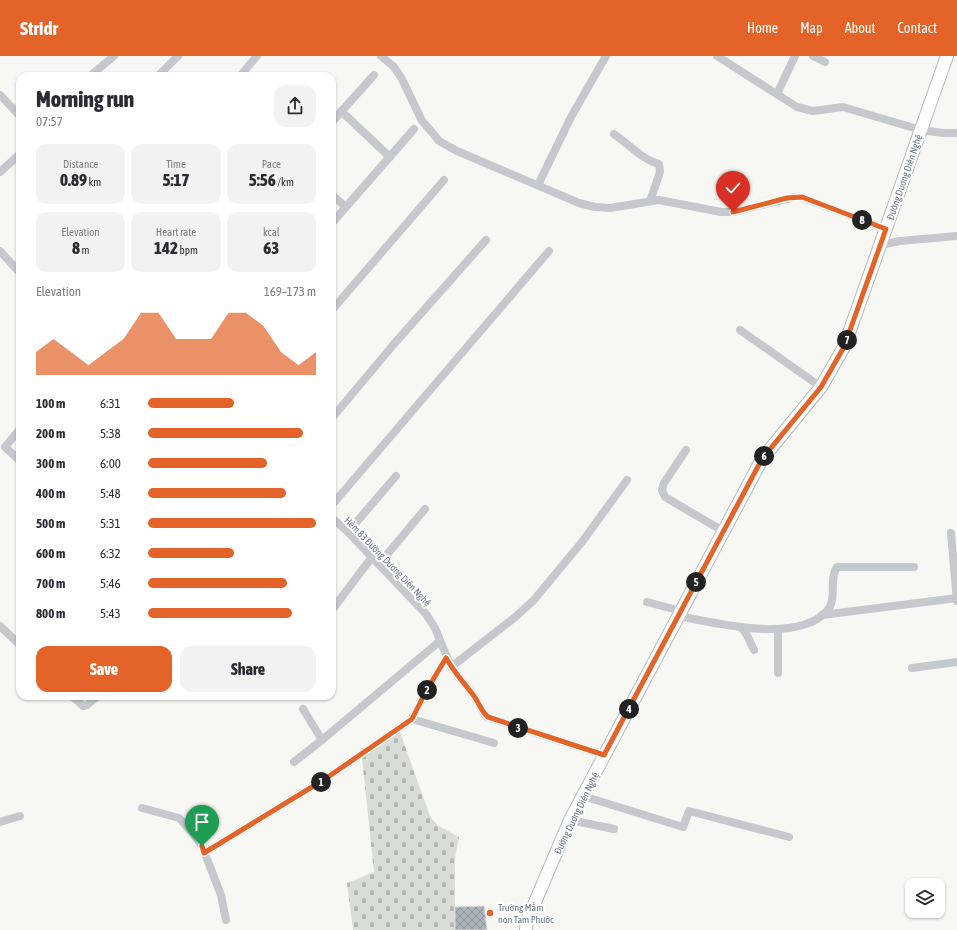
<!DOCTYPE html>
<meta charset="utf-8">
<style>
:root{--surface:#fff;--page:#f2f2f3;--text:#2b2b33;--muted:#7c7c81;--accent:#e36328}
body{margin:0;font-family:"Asap Condensed",sans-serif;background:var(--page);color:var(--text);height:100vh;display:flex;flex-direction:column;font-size:15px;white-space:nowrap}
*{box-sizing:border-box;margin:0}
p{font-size:13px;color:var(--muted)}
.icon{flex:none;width:22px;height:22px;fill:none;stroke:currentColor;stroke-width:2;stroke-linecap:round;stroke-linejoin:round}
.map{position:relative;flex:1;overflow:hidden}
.panel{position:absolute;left:16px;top:16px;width:320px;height:628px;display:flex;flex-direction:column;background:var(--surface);border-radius:12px;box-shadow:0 1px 3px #0004}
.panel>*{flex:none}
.fabs{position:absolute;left:905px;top:822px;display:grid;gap:8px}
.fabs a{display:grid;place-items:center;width:40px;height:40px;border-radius:8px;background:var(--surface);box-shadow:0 1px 3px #0004;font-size:20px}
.pin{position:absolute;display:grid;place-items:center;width:34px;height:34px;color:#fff;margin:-41px -17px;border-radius:50% 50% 50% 0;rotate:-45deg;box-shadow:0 0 4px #0007}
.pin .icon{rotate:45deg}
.km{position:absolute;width:20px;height:20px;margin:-10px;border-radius:50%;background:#222;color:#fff;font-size:11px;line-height:20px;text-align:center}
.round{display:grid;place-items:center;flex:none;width:42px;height:42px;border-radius:12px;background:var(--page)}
.headline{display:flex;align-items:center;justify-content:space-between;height:68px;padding:0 20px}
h1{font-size:22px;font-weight:800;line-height:30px}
.stats{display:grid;grid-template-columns:repeat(3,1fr);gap:6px;height:68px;padding:4px 20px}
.stats div{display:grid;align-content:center;border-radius:10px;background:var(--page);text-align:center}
.stats b{font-size:17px;font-weight:800}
.stats small{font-size:11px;font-weight:400}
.stats p{font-size:11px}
.chart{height:112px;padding:8px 20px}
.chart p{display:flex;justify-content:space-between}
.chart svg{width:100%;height:72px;margin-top:4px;fill:var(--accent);opacity:.7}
.button{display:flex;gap:8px;margin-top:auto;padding:8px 20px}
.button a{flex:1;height:46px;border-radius:12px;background:var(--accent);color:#fff;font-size:16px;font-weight:800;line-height:46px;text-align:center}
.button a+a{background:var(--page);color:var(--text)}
ul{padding:0 20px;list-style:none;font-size:13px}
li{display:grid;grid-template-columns:64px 48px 1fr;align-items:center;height:30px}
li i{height:10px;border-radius:5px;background:var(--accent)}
header{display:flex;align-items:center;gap:24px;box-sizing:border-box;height:56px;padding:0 20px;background:var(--accent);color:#fff}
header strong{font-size:19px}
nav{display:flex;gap:22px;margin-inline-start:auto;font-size:14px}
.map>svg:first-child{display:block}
</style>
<header>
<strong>Stridr</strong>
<nav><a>Home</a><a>Map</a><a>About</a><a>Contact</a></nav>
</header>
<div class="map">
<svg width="957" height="874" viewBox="0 0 957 874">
<defs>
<pattern id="cemetery-stones" width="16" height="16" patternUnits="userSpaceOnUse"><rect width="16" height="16" fill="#d8ded5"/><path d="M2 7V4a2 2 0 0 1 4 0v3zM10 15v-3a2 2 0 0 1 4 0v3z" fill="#b3b9b2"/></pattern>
<pattern id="building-cross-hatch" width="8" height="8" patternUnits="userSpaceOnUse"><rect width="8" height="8" fill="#abb3b9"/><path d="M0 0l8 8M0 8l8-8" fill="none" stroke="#8f969c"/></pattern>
</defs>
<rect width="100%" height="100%" fill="#f7f7f4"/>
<!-- cemetery -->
<path fill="url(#cemetery-stones)" d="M400,676L430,760L437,769L459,781L455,802V874H353L347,827L374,816L362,702Z"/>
<!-- building -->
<path fill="url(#building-cross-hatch)" stroke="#d8d9d6" d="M484,850L487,874H455V851Z"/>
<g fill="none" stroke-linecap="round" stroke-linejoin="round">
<defs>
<path id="secondary" d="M526,874L527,865L570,764L762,403L821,331L844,291L947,0"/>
</defs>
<!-- secondary casing -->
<use href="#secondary" stroke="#b5babf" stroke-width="14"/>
<!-- street -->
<g stroke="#c5c8cc" stroke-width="8">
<path d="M381,0L394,11L402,23L422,65L431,75L439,85L457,95L579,147L595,151L610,152L659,144L721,156H733L795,141H801L886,173"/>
<path d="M717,0L797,51L813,55L843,51L921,74L943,77H957"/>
<path d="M813,0L825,6"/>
<path d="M90,20L114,0"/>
<path d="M158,20L178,0"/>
<path d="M240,20L257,0"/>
<path d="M777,38L795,0"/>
<path d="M0,39L20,60"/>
<path d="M341,55L390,101"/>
<path d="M332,66L374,19"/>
<path d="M614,78C628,88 643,104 659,108L660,116L650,145"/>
<path d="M0,116L20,98"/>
<path d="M538,129L571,61L606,0"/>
<path d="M332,139L346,151"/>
<path d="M332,167L414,73"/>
<path d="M881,189L900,185L957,180"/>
<path d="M0,195L20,217"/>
<path d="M332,254L444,124"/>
<path d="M740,274L821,331"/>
<path d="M332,362L394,288L486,184"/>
<path d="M20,373L5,391L20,405"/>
<path d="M686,394L664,427L662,434L665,441L723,475"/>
<path d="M332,449L549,195"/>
<path d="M332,462L348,476L426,558L435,572L451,611L475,641L484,658L487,661L604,699"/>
<path d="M348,476L396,420"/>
<path d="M951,477L957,545"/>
<path d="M379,508L425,453"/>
<path d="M647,546L681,555"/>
<path d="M332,554L372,501"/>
<path d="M822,559L957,542"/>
<path d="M678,560C716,567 797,588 827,555C838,542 828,524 837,511H914"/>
<path d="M0,570L20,589"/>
<path d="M741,571L747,579L754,594"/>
<path d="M778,574V617"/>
<path d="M451,611L514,562L533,545L582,486L627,424"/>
<path d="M912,612L957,606"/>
<path d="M72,640L83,650L87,649L98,640"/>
<path d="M303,653L322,684"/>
<path d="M412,663L494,687"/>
<path d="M294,706L322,684L440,585"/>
<path d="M583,740L683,771L689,755L789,781"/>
<path d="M142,752L179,762L192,776L202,790L221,839L226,864"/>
<path d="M570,764L614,773"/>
<path d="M0,766L20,760"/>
<path d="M204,797L325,723L412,663L425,637L446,602"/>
</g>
<!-- secondary -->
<use href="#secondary" stroke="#fff" stroke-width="12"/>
</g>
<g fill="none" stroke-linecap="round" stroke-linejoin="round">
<defs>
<path id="route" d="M202,790L204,797L325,723L412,663L425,637L446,602C454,616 464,627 474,640C479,647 481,655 488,661L604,699L762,403L821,331L844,291L886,173L802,141L787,142L733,156"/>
</defs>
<!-- route casing -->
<use href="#route" stroke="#fff" stroke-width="8"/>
<!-- route -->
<use href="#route" stroke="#e36328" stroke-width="5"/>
</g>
<!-- markers -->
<circle fill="#e36328" stroke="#fff" stroke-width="1.5" cx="490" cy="857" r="4"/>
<g text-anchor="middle" stroke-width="4" stroke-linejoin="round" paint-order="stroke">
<!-- street labels -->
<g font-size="10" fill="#667585" stroke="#fff">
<text transform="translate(904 121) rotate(-71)" y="4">Đường Duơng Diên Nghệ</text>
<text transform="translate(388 505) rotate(46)" y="4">Hẻm 83 Đường Dương Diên Nghệ</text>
<text transform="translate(576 757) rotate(-64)" y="4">Đường Duơng Diên Nghệ</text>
</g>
<!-- poi labels -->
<g font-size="10" fill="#667585" stroke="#fff" text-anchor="start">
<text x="498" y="855">Trường Mầm<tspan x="498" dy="12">non Tam Phước</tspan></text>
</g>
</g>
</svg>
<div class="fabs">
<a><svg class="icon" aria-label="layers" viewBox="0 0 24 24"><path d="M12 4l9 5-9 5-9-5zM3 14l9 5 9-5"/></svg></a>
</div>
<div class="pin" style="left:202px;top:790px;background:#1e9e55"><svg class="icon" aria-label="arrive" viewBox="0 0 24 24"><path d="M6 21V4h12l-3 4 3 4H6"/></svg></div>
<div class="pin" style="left:733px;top:156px;background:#d93025"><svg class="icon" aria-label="check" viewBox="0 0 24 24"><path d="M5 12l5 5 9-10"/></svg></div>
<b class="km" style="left:321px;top:726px">1</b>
<b class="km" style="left:427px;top:634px">2</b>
<b class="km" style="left:518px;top:672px">3</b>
<b class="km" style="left:629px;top:653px">4</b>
<b class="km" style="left:696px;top:526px">5</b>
<b class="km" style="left:764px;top:400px">6</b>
<b class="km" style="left:847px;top:284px">7</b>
<b class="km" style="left:862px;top:164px">8</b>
<section class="panel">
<div class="headline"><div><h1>Morning run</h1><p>07:57</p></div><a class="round"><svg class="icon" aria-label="share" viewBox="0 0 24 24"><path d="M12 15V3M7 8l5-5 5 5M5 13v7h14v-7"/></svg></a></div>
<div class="stats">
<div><p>Distance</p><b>0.89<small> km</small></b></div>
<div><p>Time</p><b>5:17</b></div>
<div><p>Pace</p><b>5:56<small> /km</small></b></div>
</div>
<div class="stats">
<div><p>Elevation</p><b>8<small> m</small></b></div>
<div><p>Heart rate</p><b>142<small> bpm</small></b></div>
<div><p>kcal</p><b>63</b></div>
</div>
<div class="chart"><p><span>Elevation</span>169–173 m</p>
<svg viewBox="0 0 160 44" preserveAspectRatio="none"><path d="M0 44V30L10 22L20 30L30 38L40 30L50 22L60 6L70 6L80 22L90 22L100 22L110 6L120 6L130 14L140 30L150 38L160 30V44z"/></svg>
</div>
<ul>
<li><b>100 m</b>6:31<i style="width:51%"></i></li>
<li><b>200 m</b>5:38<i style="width:92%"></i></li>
<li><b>300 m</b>6:00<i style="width:71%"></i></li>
<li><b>400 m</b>5:48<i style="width:82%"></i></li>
<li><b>500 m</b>5:31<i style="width:100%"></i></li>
<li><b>600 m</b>6:32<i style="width:51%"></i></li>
<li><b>700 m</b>5:46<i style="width:83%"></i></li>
<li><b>800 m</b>5:43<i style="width:86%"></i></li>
</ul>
<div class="button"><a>Save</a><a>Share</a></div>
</section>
</div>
